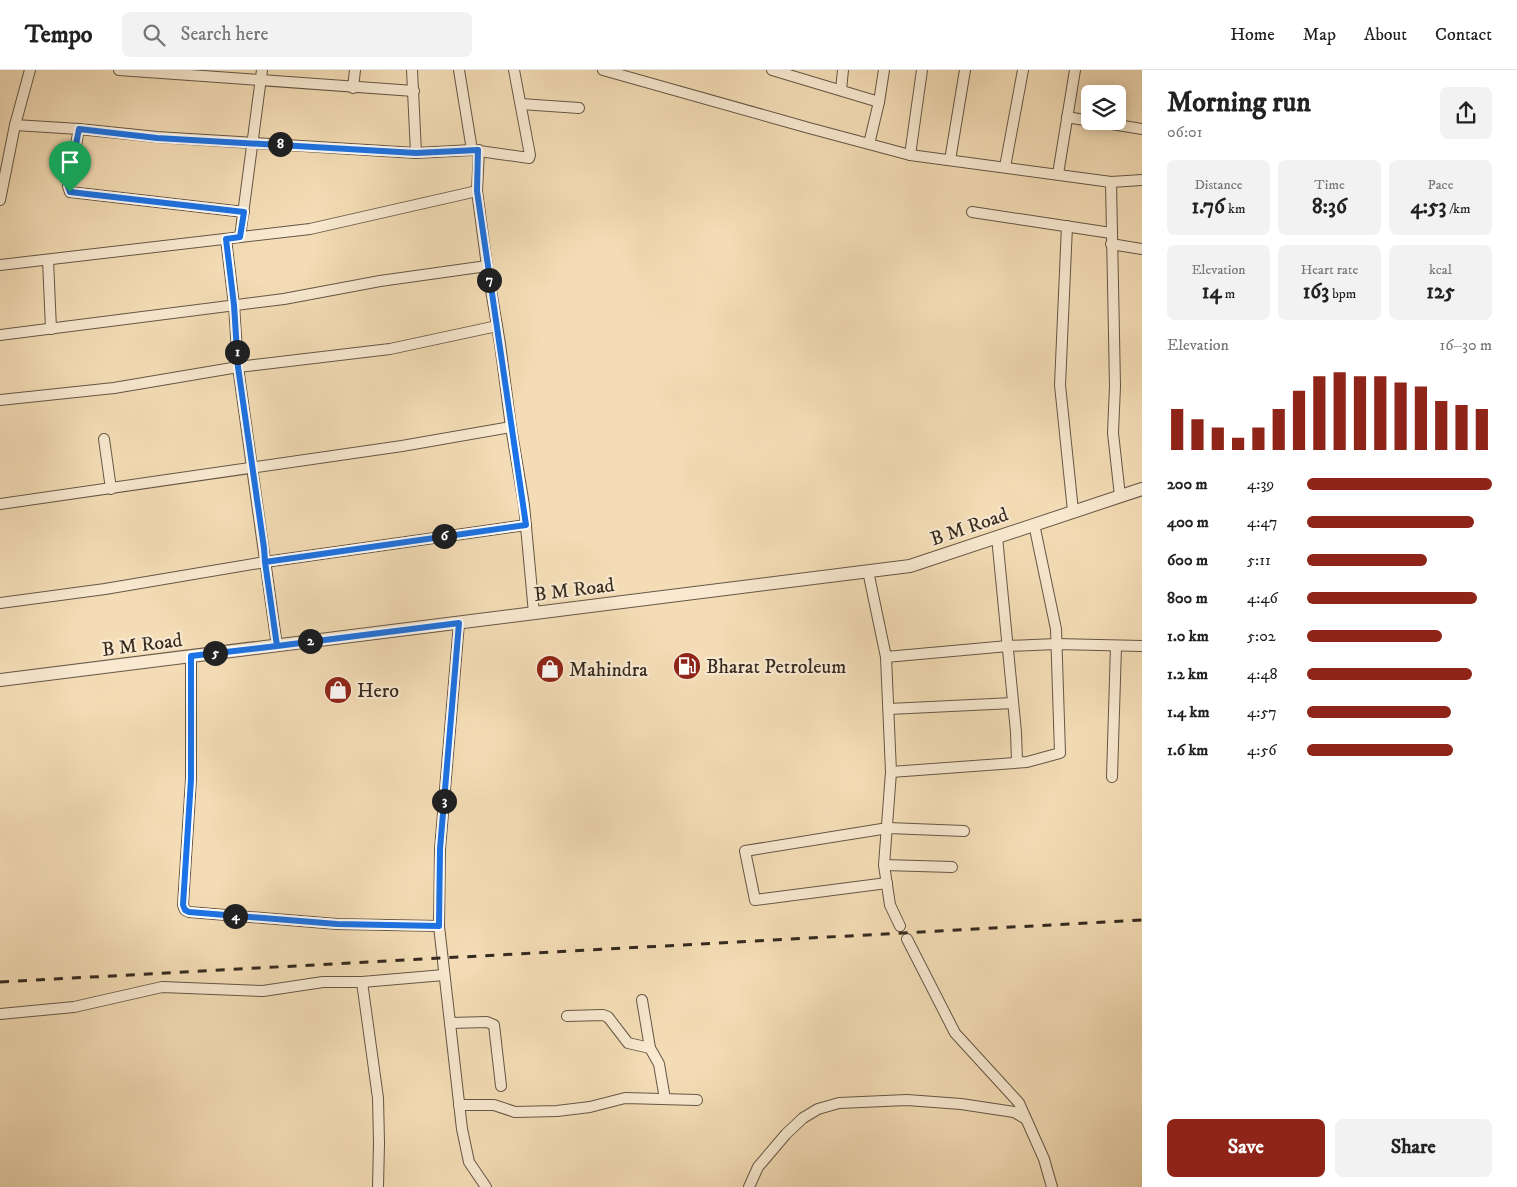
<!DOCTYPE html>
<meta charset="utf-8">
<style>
:root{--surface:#fff;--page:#f2f2f2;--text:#222;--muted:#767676;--line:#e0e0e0;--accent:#8f2418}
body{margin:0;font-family:"IM FELL DW Pica",serif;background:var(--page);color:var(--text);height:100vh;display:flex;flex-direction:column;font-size:19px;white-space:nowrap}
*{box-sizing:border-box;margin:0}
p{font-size:16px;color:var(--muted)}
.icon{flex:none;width:28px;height:28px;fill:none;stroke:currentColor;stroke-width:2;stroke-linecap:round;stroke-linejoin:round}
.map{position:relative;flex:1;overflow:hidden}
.details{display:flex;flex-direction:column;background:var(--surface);width:375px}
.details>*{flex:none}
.buttons{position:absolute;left:1081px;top:15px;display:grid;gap:10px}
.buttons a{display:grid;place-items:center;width:45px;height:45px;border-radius:8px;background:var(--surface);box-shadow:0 2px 12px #0003;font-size:25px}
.pin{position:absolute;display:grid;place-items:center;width:42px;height:42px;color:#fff;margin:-51px -21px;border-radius:50% 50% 50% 0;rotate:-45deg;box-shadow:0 0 5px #0007}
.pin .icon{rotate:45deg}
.km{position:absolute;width:25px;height:25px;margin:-12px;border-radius:50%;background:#222;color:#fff;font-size:14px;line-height:25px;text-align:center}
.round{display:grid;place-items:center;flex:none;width:52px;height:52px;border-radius:8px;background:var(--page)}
.head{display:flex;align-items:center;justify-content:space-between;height:85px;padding:0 25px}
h1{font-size:28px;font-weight:700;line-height:38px}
.figures{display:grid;grid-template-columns:repeat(3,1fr);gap:8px;height:85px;padding:5px 25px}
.figures div{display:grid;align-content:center;border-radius:8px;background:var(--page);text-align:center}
.figures b{font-size:21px;font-weight:700}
.figures small{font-size:14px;font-weight:400}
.figures p{font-size:14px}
.chart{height:140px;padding:10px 25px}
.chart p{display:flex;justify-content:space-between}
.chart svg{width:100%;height:90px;margin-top:5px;stroke:var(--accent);stroke-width:6}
.action{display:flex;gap:10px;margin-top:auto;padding:10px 25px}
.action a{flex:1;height:58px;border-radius:8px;background:var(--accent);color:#fff;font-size:20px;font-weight:700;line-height:58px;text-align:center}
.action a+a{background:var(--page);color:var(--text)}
ul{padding:0 25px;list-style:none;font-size:16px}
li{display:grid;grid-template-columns:80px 60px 1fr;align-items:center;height:38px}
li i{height:12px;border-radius:6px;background:var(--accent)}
header{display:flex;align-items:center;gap:30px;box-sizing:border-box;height:70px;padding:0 25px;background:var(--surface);border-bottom:1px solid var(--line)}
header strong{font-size:24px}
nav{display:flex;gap:28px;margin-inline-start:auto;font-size:18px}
.search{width:350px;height:45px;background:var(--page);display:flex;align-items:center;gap:12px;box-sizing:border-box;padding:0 18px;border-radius:8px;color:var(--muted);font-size:19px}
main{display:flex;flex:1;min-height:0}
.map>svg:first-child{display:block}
</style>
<header>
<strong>Tempo</strong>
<div class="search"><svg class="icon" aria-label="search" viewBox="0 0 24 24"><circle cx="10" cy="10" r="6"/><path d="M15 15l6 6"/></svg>Search here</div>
<nav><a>Home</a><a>Map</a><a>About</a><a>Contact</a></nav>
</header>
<main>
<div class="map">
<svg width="1142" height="1117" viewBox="0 0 1142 1117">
<rect width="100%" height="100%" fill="#f4ddb6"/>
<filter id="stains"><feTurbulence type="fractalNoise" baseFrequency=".004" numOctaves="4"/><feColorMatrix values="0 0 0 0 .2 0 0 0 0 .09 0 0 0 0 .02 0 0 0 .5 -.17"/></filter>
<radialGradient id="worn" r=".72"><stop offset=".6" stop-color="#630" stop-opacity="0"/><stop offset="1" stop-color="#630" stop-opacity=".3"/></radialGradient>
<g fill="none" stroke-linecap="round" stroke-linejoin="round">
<defs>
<g id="minor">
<path d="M30,0L15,55L79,59L157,67L416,83L472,80"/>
<path d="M119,0L414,21"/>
<path d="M412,0L416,83"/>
<path d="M459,0L472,80L529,88L530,85L514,0"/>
<path d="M603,0L809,58L910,85L1111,112L1115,316L1113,363L1120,426"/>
<path d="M772,0L879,32"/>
<path d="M353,18L355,0"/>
<path d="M841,20L843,0"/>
<path d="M521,34L579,38"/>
<path d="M1067,47L1090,51"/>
<path d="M1094,51L1142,59"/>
<path d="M79,59L68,116L70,122L244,142"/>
<path d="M869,74L879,32L884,0"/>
<path d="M910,85L922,0"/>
<path d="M950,90L965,0"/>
<path d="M1005,97L1023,0"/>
<path d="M1058,104L1075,0"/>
<path d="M1111,112L1142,110"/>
<path d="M477,121L479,80"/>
<path d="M0,130L15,55"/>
<path d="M972,142L1111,163"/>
<path d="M1067,156L1060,315L1073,441"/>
<path d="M240,167L262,0"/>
<path d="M226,169L234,235L238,297L277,576"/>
<path d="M1111,174L1142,179"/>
<path d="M48,190L51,259"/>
<path d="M0,195L310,159L477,121L487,196L500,274L511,357L524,435L534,543"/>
<path d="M0,265L284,229L380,211L487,196"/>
<path d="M0,330L114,318L238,297L390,279L497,256"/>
<path d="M104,369L111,419"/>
<path d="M0,434L402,376L511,357"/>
<path d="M997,467L1016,662L1017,692"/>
<path d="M868,501L886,587L891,702L884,795L890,835L900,856"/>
<path d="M0,533L105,519L265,492L526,455"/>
<path d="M459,553L440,779L439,856L462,1059L469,1092L486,1117"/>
<path d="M191,587V709L183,835L185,840L189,842L337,854L439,856"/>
<path d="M886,587L1008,576L1056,574L1142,576"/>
<path d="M889,639L1013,633"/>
<path d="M891,702L1027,692L1060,683L1056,559L1034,454"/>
<path d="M1112,707L1116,576"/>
<path d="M884,795L952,797"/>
<path d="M887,813L755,830L745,781L888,758L964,761"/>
<path d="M907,869L955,963L1019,1033L1044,1089L1052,1117"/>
<path d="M362,912L378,1028L379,1073L378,1117"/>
<path d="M642,930L650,978L659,994L665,1029"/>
<path d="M0,944L74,937L162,917L263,921L323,912H362L444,905"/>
<path d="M567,946L603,945L608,947L628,973L650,978"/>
<path d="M450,953L487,952L494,955L501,1016"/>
<path d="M459,1035H494L515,1042L557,1041L590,1037L625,1028L697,1030"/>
<path d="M749,1117L758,1097L786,1064L803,1048L818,1039L839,1033L907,1030L961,1034L1014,1042L1026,1049"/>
</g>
<path id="tertiary" d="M0,610L910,496L1142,419"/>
</defs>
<!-- minor casing -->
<use href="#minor" stroke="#645746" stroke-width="12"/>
<!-- tertiary casing -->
<use href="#tertiary" stroke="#645746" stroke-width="14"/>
<!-- minor -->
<use href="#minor" stroke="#f8e9d0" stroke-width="10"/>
<!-- tertiary -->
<use href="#tertiary" stroke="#f8e9d0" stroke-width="12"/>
<!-- rail -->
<path stroke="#342a20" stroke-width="3" stroke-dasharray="9 9" stroke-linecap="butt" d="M0,912L1142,850"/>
</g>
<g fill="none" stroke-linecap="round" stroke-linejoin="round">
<defs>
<path id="route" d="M70,122L244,142L240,167L226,169L234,235L238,297L264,478L265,492L277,576L459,553L440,779L439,856L337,854L189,842L185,840L183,835L191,709V586L277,576L265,492L526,455L477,121L478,80L416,83L157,68L79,59L68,116L70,122"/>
</defs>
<!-- route casing -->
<use href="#route" stroke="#fff" stroke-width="10"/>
<!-- route -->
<use href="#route" stroke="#1a73e8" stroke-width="6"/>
</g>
<!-- icons -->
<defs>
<symbol id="fuel-disc" viewBox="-11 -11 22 22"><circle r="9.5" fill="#8f2418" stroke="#f8e9d0"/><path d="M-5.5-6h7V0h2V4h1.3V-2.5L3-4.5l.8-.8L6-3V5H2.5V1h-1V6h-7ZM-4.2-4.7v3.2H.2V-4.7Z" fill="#fff"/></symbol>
<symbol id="shop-disc" viewBox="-11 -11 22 22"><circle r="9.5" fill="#8f2418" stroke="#f8e9d0"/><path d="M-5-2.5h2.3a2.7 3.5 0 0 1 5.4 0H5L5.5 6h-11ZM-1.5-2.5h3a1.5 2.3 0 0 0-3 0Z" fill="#fff"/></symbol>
</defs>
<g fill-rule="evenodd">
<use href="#fuel-disc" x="671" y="580" width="32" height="32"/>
<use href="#shop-disc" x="534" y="583" width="32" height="32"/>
<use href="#shop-disc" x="322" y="604" width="32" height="32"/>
</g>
<g text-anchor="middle" stroke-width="4.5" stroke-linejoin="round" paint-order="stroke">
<!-- street labels -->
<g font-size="20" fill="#342a20" stroke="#f8e9d0">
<text transform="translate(969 456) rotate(-19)" y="7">B M Road</text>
<text transform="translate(574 519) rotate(-7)" y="7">B M Road</text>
<text transform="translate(142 574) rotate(-7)" y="7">B M Road</text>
</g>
<!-- poi labels -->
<g font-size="20" fill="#342a20" stroke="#f8e9d0" text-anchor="start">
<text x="706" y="603">Bharat Petroleum</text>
<text x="569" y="606">Mahindra</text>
<text x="357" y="627">Hero</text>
</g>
</g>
<rect width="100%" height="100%" filter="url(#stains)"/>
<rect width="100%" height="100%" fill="url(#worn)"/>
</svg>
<div class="buttons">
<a><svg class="icon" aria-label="layers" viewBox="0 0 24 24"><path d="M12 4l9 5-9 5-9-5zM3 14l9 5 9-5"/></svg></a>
</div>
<div class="pin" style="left:70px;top:122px;background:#1e9e55"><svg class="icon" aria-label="arrive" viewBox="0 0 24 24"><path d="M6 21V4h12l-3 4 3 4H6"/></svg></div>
<b class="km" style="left:237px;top:282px">1</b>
<b class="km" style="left:310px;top:571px">2</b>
<b class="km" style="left:444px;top:731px">3</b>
<b class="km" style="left:235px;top:846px">4</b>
<b class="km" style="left:215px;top:583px">5</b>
<b class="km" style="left:444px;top:466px">6</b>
<b class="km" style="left:489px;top:210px">7</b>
<b class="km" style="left:280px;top:74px">8</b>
</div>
<section class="details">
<div class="head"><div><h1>Morning run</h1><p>06:01</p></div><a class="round"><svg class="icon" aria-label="share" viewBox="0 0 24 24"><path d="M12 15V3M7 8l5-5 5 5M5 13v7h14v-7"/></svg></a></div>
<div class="figures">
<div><p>Distance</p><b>1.76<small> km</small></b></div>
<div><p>Time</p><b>8:36</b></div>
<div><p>Pace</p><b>4:53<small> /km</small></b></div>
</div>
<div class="figures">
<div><p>Elevation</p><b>14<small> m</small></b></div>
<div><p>Heart rate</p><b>163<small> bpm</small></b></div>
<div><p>kcal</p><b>125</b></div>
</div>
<div class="chart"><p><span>Elevation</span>16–30 m</p>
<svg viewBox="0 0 160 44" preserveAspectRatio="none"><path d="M5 44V24M15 44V29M25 44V33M35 44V38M45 44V33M55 44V24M65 44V15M75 44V8M85 44V6M95 44V8M105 44V8M115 44V11M125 44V13M135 44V20M145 44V22M155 44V24"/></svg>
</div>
<ul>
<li><b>200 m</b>4:39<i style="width:100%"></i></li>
<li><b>400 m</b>4:47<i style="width:90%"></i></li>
<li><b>600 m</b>5:11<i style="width:65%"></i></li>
<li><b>800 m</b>4:46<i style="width:92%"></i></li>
<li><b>1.0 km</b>5:02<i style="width:73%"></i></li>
<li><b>1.2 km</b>4:48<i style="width:89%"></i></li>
<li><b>1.4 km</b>4:57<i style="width:78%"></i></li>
<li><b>1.6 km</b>4:56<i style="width:79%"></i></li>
</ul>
<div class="action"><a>Save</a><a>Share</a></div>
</section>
</main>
